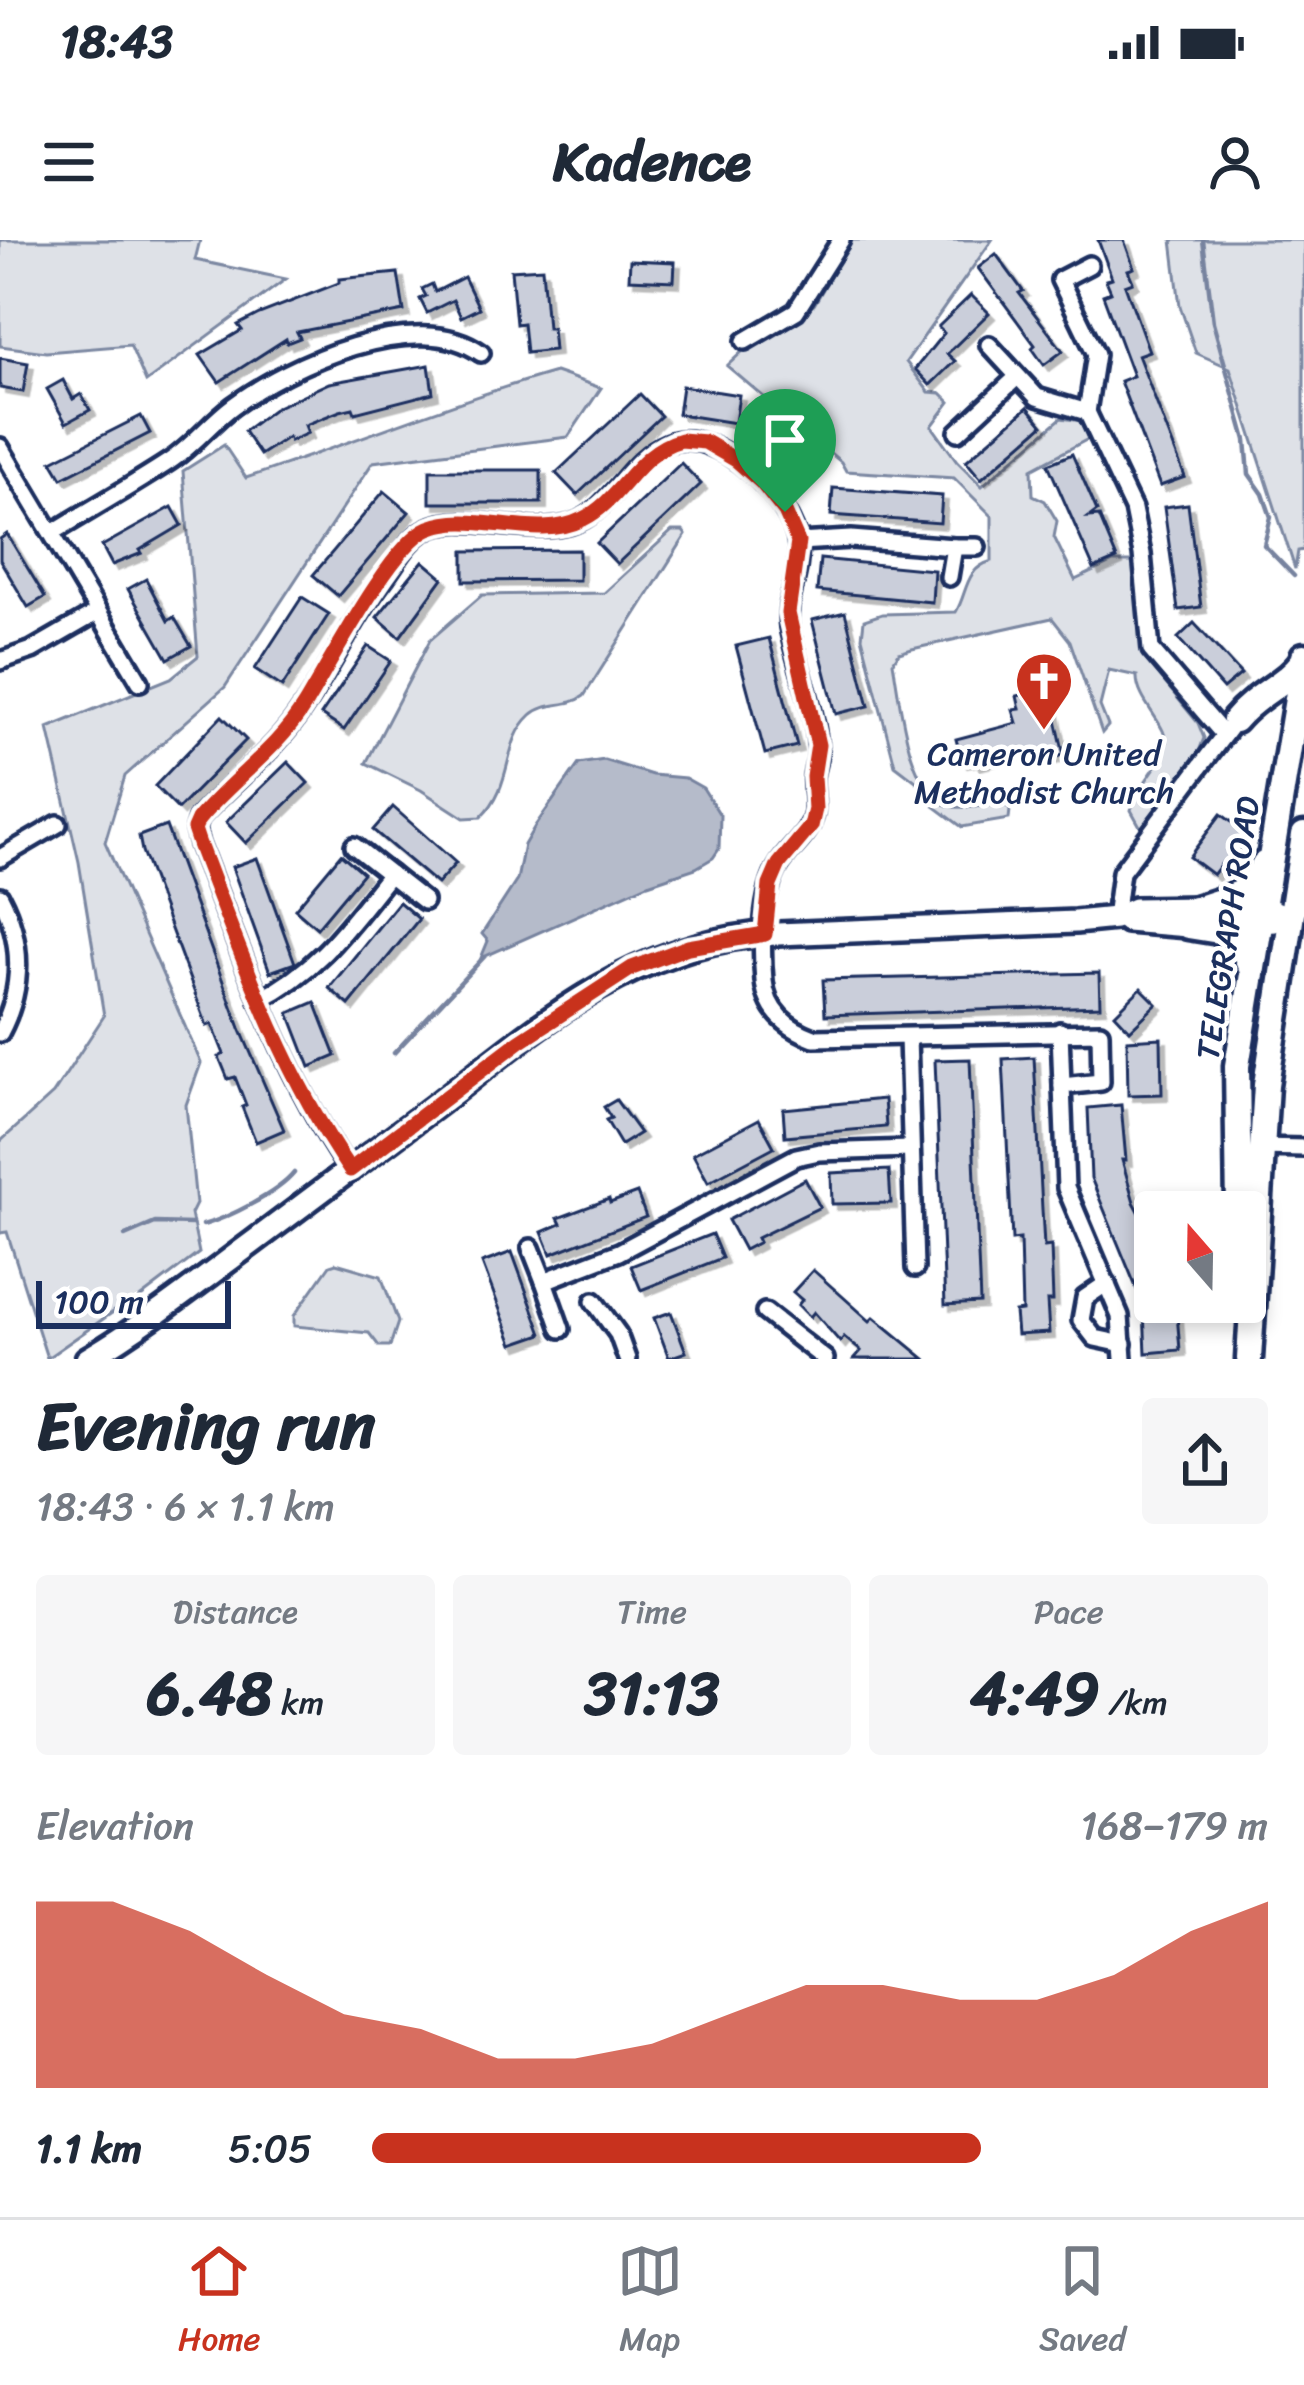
<!DOCTYPE html>
<meta charset="utf-8">
<style>
:root{--surface:#fff;--page:#f6f6f7;--text:#1f2937;--muted:#747a83;--line:#e0e1e3;--accent:#c8321e}
body{margin:0;font-family:Sriracha,sans-serif;background:var(--page);color:var(--text);height:100vh;display:flex;flex-direction:column;font-size:45px;white-space:nowrap}
*{box-sizing:border-box;margin:0}
p{font-size:39px;color:var(--muted)}
.icon{flex:none;width:66px;height:66px;fill:none;stroke:currentColor;stroke-width:2;stroke-linecap:round;stroke-linejoin:round}
.map{position:relative;height:1119px;overflow:hidden}
.details{display:flex;flex-direction:column;background:var(--surface);flex:1}
.details>*{flex:none}
.needle{width:78px;rotate:340deg}
.tools{position:absolute;left:1134px;top:951px;display:grid;gap:24px}
.tools a{display:grid;place-items:center;width:132px;height:132px;border-radius:12px;background:var(--surface);box-shadow:0 6px 18px #0003;font-size:60px}
.scale{position:absolute;left:36px;bottom:30px;width:195px;box-sizing:border-box;padding-left:12px;border:6px solid #1b2f5e;border-top:0;font-size:33px;line-height:42px;white-space:nowrap;color:#1b2f5e;-webkit-text-stroke:9px #fff;paint-order:stroke}
.pin{position:absolute;display:grid;place-items:center;width:102px;height:102px;color:#fff;margin:-123px -51px;border-radius:50% 50% 50% 0;rotate:-45deg;box-shadow:0 0 12px #0007}
.pin .icon{rotate:45deg}
.round{display:grid;place-items:center;flex:none;width:126px;height:126px;border-radius:12px;background:var(--page)}
.overview{display:flex;align-items:center;justify-content:space-between;height:204px;padding:0 36px}
h1{font-size:66px;font-weight:700;line-height:90px}
.figures{display:grid;grid-template-columns:repeat(3,1fr);gap:18px;height:204px;padding:12px 36px}
.figures div{display:grid;align-content:center;border-radius:12px;background:var(--page);text-align:center}
.figures b{font-size:60px;font-weight:700}
.figures small{font-size:33px;font-weight:400}
.figures p{font-size:33px}
.chart{height:336px;padding:24px 36px}
.chart p{display:flex;justify-content:space-between}
.chart svg{width:100%;height:216px;margin-top:12px;fill:var(--accent);opacity:.7}
ul{padding:0 36px;list-style:none;font-size:39px}
li{display:grid;grid-template-columns:192px 144px 1fr;align-items:center;height:90px}
li i{height:30px;border-radius:15px;background:var(--accent)}
.status{display:flex;justify-content:space-between;align-items:center;height:84px;padding:0 60px;background:var(--surface);direction:ltr}
.status svg{height:33px;fill:currentColor}
header{display:flex;justify-content:space-between;align-items:center;height:156px;padding:0 36px;background:var(--surface);font-size:54px;font-weight:700}
.menu{display:flex;justify-content:space-around;align-items:center;height:168px;border-top:3px solid var(--line);background:var(--surface);font-size:33px;color:var(--muted)}
.menu a{display:grid;justify-items:center;gap:6px}
.menu .current{color:var(--accent)}
.map>svg:first-child{display:block}
</style>
<div class="status"><b>18:43</b><svg viewBox="0 0 49 12"><path d="M0 12V9h3v3zM5 12V6h3v6zM10 12V3h3v9zM15 12V0h3v12zM26 1h20v11H26zM47 4h2v5h-2z"/></svg></div>
<header><svg class="icon" aria-label="menu" viewBox="0 0 24 24"><path d="M4 6h16M4 12h16M4 18h16"/></svg>Kadence<svg class="icon" aria-label="person" viewBox="0 0 24 24"><circle cx="12" cy="8" r="4"/><path d="M4 21q1-7 8-7t8 7"/></svg></header>
<div class="map">
<svg width="1304" height="1119" viewBox="0 0 1304 1119">
<defs>
<filter id="shadow"><feDropShadow dx="5.5" dy="5.5" stdDeviation="0" flood-color="#0004"/></filter>
</defs>
<rect width="100%" height="100%" fill="#fff"/>
<filter id="ink" filterUnits="userSpaceOnUse"><feTurbulence type="fractalNoise" baseFrequency=".00833" numOctaves="2"/><feDisplacementMap in="SourceGraphic" scale="24" xChannelSelector="R" yChannelSelector="G"/><feConvolveMatrix kernelMatrix="1 2 1 2 8 2 1 2 1" color-interpolation-filters="sRGB"/></filter>
<g filter="url(#ink)">
<!-- green -->
<g fill="#dee1e7" stroke="#7c88a2" stroke-width="3">
<path d="M0,0H200L195,20L286,39L146,142L130,105L46,112L0,106Z"/>
<path d="M851,0H992L906,122L929,152L941,153L950,162L932,186L957,221L982,246L1061,178L1082,181L1088,199L1032,229L1033,255L1045,261L1057,281L1054,297L1075,340L1113,322H1133L1143,416L1198,483L1204,498L1198,514L1141,588L1131,570C1137,546 1158,530 1165,508C1172,487 1136,463 1137,436L1109,430L1100,466L1108,486L1102,493L1070,401L1052,378L912,409L899,413L893,422C900,459 907,552 948,566C963,570 988,565 1004,564L1010,570L1009,579L962,587L934,566L916,541L895,525L862,397L864,380L882,374L956,372C968,352 964,329 992,321V276L954,238L846,231L841,222L727,126L760,95L814,65Z"/>
<path d="M1172,0H1304V310L1298,311L1295,329L1230,128L1196,113L1180,66Z"/>
<path d="M555,132L601,148L568,197L373,222L225,447L125,536L105,602L201,823L186,865L196,964L191,974L199,1013L129,1066L119,1068L47,1118L7,992L0,993V902L53,854L104,776L79,622L48,488L171,438L198,416L183,231L224,205L246,238C349,204 450,162 555,132Z"/>
<path d="M672,291H683L686,295L584,456C568,468 546,461 531,475C501,503 515,544 481,577L464,578L421,550L366,523L430,400L482,355L604,353Z"/>
<path d="M336,1023L381,1036L398,1082L390,1106H379L369,1093L294,1086V1076L330,1025Z"/>
</g>
<!-- water -->
<path fill="#b5bbca" stroke="#77839f" stroke-width="3" d="M604,520L652,535L685,538L703,548L720,575L719,609L713,618L696,628L648,644L481,718L488,701L482,694L517,640L524,605L535,586L579,524Z"/>
<g fill="none" stroke-linecap="round" stroke-linejoin="round">
<!-- stream -->
<g stroke="#77839f" stroke-width="4.5">
<path d="M1203,0L1213,82L1246,200L1249,234L1263,254L1271,277L1264,305L1294,336"/>
<path d="M394,813L484,717"/>
<path d="M203,985C228,978 278,953 294,933"/>
<path d="M125,996L155,983L192,984"/>
</g>
</g>
<!-- building -->
<g fill="#caceda" stroke="#1b2f5e" stroke-width="3" filter="url(#shadow)">
<path d="M1098,0H1124L1134,28L1128,30L1133,42L1125,45L1149,111L1138,115L1185,237L1160,246L1120,141L1133,136L1103,55L1111,52L1106,40L1112,38Z"/>
<path d="M996,14L1023,51L1019,53L1063,111L1044,125L1032,108L1035,105L978,28Z"/>
<path d="M630,20L675,22L674,41L629,39Z"/>
<path d="M542,28L547,88H552L554,110L526,113L523,83L516,84L511,30Z"/>
<path d="M398,33L404,71L297,92L300,98L287,103L286,99L219,142L200,115L242,90L238,85L259,74L339,43V39Z"/>
<path d="M464,37L479,68L461,77L453,60L427,73L420,59L426,56L422,49L432,44L435,52Z"/>
<path d="M971,55L989,73L947,114L955,121L930,145L915,129L944,93L938,87Z"/>
<path d="M0,118L28,123L23,152L0,148Z"/>
<path d="M429,125L433,153L355,173L353,168L340,171L305,185L308,193L290,201L288,197L260,215L244,191L275,168L329,143Z"/>
<path d="M63,140L73,159L81,154L90,170L66,183L47,149Z"/>
<path d="M682,146L739,155L735,183L678,174Z"/>
<path d="M640,154L661,176L577,255L556,233Z"/>
<path d="M1028,167L1043,185L981,239L966,221Z"/>
<path d="M141,176L150,193L62,238L52,221Z"/>
<path d="M1072,214L1097,271L1089,277L1099,276L1117,319L1094,329L1048,224Z"/>
<path d="M681,223L701,244L617,324L597,303Z"/>
<rect x="430" y="230" width="111" height="33"/>
<path d="M833,248L942,256L940,283L831,275Z"/>
<path d="M384,251L409,272L338,356L313,335Z"/>
<path d="M1188,264L1201,367L1178,370L1164,267Z"/>
<path d="M172,267L182,285L140,310L142,313L112,325L102,306Z"/>
<path d="M7,294L45,357L28,367L0,320V299Z"/>
<path d="M579,310V340L464,341V311Z"/>
<path d="M820,319L934,330L932,362L817,351Z"/>
<path d="M423,321L443,338L400,397L377,377Z"/>
<path d="M146,339L168,381L174,377L191,406L168,419L128,349Z"/>
<path d="M302,357L329,374L282,447L255,429Z"/>
<path d="M845,372L869,466L836,474L812,380Z"/>
<path d="M1194,383L1241,434L1223,449L1178,398Z"/>
<path d="M769,398L797,506L765,514L736,406Z"/>
<path d="M368,406L391,421L344,490L321,475Z"/>
<path d="M1049,448L1064,515L1037,521L1031,520L1029,510L975,524L972,520L962,522L956,499L1017,483L1013,470L1020,469L1017,456Z"/>
<path d="M222,476L246,500L178,569L155,546Z"/>
<path d="M288,522L308,543L246,603L226,582Z"/>
<path d="M393,567L456,623L437,644L373,590Z"/>
<path d="M1221,574L1245,592L1235,605L1241,609L1228,626L1223,622L1213,635L1189,617Z"/>
<path d="M166,586L240,788L284,890L256,902L242,867L246,865L235,837L228,839L219,817L224,814L212,784L207,786L142,611L139,596Z"/>
<path d="M341,614L363,633L317,688L295,669Z"/>
<path d="M257,618L295,723L270,732L232,627Z"/>
<path d="M399,662L419,679L349,765L329,748Z"/>
<path d="M1099,733L1100,766L825,775L823,740Z"/>
<path d="M1141,748L1157,764L1130,790L1115,774Z"/>
<path d="M315,762L336,816L310,827L289,773Z"/>
<path d="M1161,798L1162,854L1128,855L1127,800Z"/>
<path d="M1034,817L1044,1007L1051,1006L1053,1061H1047L1049,1093L1017,1095L1015,1072L1022,1071L1020,999L1012,1000L1003,819Z"/>
<path d="M970,819L980,1063L945,1065L935,820Z"/>
<path d="M884,859L886,887L785,896L783,869Z"/>
<path d="M616,860L640,893L621,905L606,880L611,878L604,867Z"/>
<path d="M1121,865L1126,920H1122L1134,962L1155,1001V1062H1176L1180,1110L1146,1113L1143,1050L1138,1052L1091,938L1088,868Z"/>
<path d="M759,879L774,907L708,942L693,914Z"/>
<path d="M889,930L891,963L832,964L831,933Z"/>
<path d="M805,939L820,967L757,998L759,1002L744,1010L728,980Z"/>
<path d="M637,953L646,977L551,1014L542,992L561,984L558,978L609,959L610,963Z"/>
<path d="M712,994L722,1018L641,1050L631,1026Z"/>
<path d="M512,1012L542,1094L513,1104L482,1023Z"/>
<path d="M813,1030L870,1081L874,1077L925,1119H854L861,1111L844,1097L840,1102L814,1072L810,1077L798,1065L802,1060L793,1052Z"/>
<path d="M671,1072L686,1112L669,1118L654,1078Z"/>
</g>
<g fill="none" stroke-linecap="round" stroke-linejoin="round">
<defs>
<g id="minor">
<path d="M745,101L796,71L841,0"/>
<path d="M989,105L1037,157L1087,172"/>
<path d="M1087,172L1133,269L1142,314L1151,410L1224,495"/>
<path d="M1087,172L1096,114L1060,40L1089,25"/>
<path d="M958,192L1016,138"/>
<path d="M0,207L140,442"/>
<path d="M52,293C91,269 132,246 170,221C193,206 210,183 233,166C288,125 417,66 481,113"/>
<path d="M798,302L851,299L954,307L949,337"/>
<path d="M954,307H977"/>
<path d="M0,421L32,410L98,372"/>
<path d="M354,606L424,661"/>
<path d="M0,618L58,584"/>
<path d="M0,656C23,700 24,748 0,793"/>
<path d="M1115,678L1121,632L1230,487"/>
<path d="M259,760C319,730 349,685 390,634"/>
<path d="M1060,791L1062,846"/>
<path d="M908,797L915,1028"/>
<path d="M1259,907L1304,908"/>
<path d="M349,930C281,830 242,716 199,604L195,589L198,579C228,545 266,518 293,482C328,436 350,382 386,336C397,321 409,298 427,289C468,268 545,306 588,276C617,256 634,217 668,203C716,184 794,260 798,306C801,334 785,359 789,387C797,428 816,468 818,511C818,520 814,528 813,537C812,549 816,561 814,573C810,595 790,607 779,625C761,654 761,708 764,741C767,772 787,788 814,798L1100,792L1101,842L1062,846L1066,948L1120,1076L1123,1119"/>
<path d="M531,1008L544,1041L619,1012L796,917L819,912L910,909"/>
<path d="M544,1041L561,1089"/>
<path d="M1107,1043L1085,1058L1081,1080L1095,1098L1123,1104"/>
<path d="M594,1061L618,1094L627,1119"/>
<path d="M765,1072L825,1119"/>
</g>
<g id="secondary">
<path d="M1127,681L1188,686L1275,681"/>
<path d="M87,1119C145,1085 198,1043 252,1003C313,957 374,912 435,866C536,788 622,711 753,695L1075,682L1115,678L1135,669L1263,667L1290,678"/>
</g>
<g id="primary">
<path d="M1235,480C1256,454 1285,445 1303,421"/>
<path d="M1195,669C1225,660 1250,655 1264,624"/>
<path d="M1188,686L1219,691L1239,699L1252,731"/>
<path d="M1239,972L1237,826L1304,416"/>
<path d="M1249,1119L1266,845L1304,595"/>
</g>
</defs>
<!-- minor casing -->
<use href="#minor" stroke="#1b2f5e" stroke-width="24"/>
<!-- secondary casing -->
<use href="#secondary" stroke="#1b2f5e" stroke-width="30"/>
<!-- primary casing -->
<use href="#primary" stroke="#1b2f5e" stroke-width="33"/>
<!-- minor -->
<use href="#minor" stroke="#fff" stroke-width="15"/>
<!-- secondary -->
<use href="#secondary" stroke="#fff" stroke-width="21"/>
<!-- primary -->
<use href="#primary" stroke="#fff" stroke-width="24"/>
</g>
</g>
<g fill="none" stroke-linecap="round" stroke-linejoin="round" filter="url(#ink)">
<defs>
<path id="route" d="M681,200L705,202L736,220L762,243L785,272L798,302L788,373L818,505L813,537L815,569L811,586L779,624L770,645L765,694L688,707L632,728L520,801L350,930C281,829 242,717 199,604L194,589L198,580C231,540 277,510 304,466C327,429 392,303 429,288C474,269 536,303 583,279C622,260 636,212 681,200Z"/>
</defs>
<!-- route casing -->
<use href="#route" stroke="#fff" stroke-width="24"/>
<!-- route -->
<use href="#route" stroke="#c8321e" stroke-width="15"/>
</g>
<!-- icons -->
<defs>
<symbol id="church-pin" viewBox="-11 -11 22 30"><path d="M0 17L-7.5 6A9.5 9.5 0 1 1 7.5 6Z" fill="#c8321e" stroke="#fff"/><path d="M-1.2-6h2.4v3.5h3.3v2.4h-3.3V6h-2.4V-.1h-3.3v-2.4h3.3Z" fill="#fff"/></symbol>
</defs>
<g fill-rule="evenodd">
<use href="#church-pin" x="1011" y="408" width="66" height="90"/>
</g>
<g text-anchor="middle" stroke-width="9" stroke-linejoin="round" paint-order="stroke">
<!-- poi labels -->
<g font-size="33" fill="#1b2f5e" stroke="#fff">
<text x="1044" y="525">Cameron United<tspan x="1044" dy="38">Methodist Church</tspan></text>
</g>
<!-- street labels -->
<g font-size="33" fill="#1b2f5e" stroke="#fff">
<text transform="translate(1227 688) rotate(-81)" y="12">TELEGRAPH ROAD</text>
</g>
</g>
</svg>
<div class="tools">
<a><svg class="needle" viewBox="-14 -14 28 28"><path d="M0-13l5 13h-10z" fill="#e53935"/><path d="M0 13l5-13h-10z" fill="#747a83"/></svg></a>
</div>
<div class="scale">100 m</div>
<div class="pin" style="left:785px;top:272px;background:#1e9e55"><svg class="icon" aria-label="arrive" viewBox="0 0 24 24"><path d="M6 21V4h12l-3 4 3 4H6"/></svg></div>
</div>
<section class="details">
<div class="overview"><div><h1>Evening run</h1><p>18:43 · 6 × 1.1 km</p></div><a class="round"><svg class="icon" aria-label="share" viewBox="0 0 24 24"><path d="M12 15V3M7 8l5-5 5 5M5 13v7h14v-7"/></svg></a></div>
<div class="figures">
<div><p>Distance</p><b>6.48<small> km</small></b></div>
<div><p>Time</p><b>31:13</b></div>
<div><p>Pace</p><b>4:49<small> /km</small></b></div>
</div>
<div class="chart"><p><span>Elevation</span>168–179 m</p>
<svg viewBox="0 0 160 44" preserveAspectRatio="none"><path d="M0 44V6L10 6L20 12L30 21L40 29L50 32L60 38L70 38L80 35L90 29L100 23L110 23L120 26L130 26L140 21L150 12L160 6V44z"/></svg>
</div>
<ul>
<li><b>1.1 km</b>5:05<i style="width:68%"></i></li>
</ul>
</section>
<nav class="menu">
<a class="current"><svg class="icon" aria-label="home" viewBox="0 0 24 24"><path d="M3 11l9-7 9 7M6 9v11h12V9"/></svg>Home</a>
<a><svg class="icon" aria-label="map" viewBox="0 0 24 24"><path d="M3 6l6-2 6 2 6-2v14l-6 2-6-2-6 2zM9 4v14M15 6v14"/></svg>Map</a>
<a><svg class="icon" aria-label="saved" viewBox="0 0 24 24"><path d="M7 4h10v16l-5-4-5 4z"/></svg>Saved</a>
</nav>
